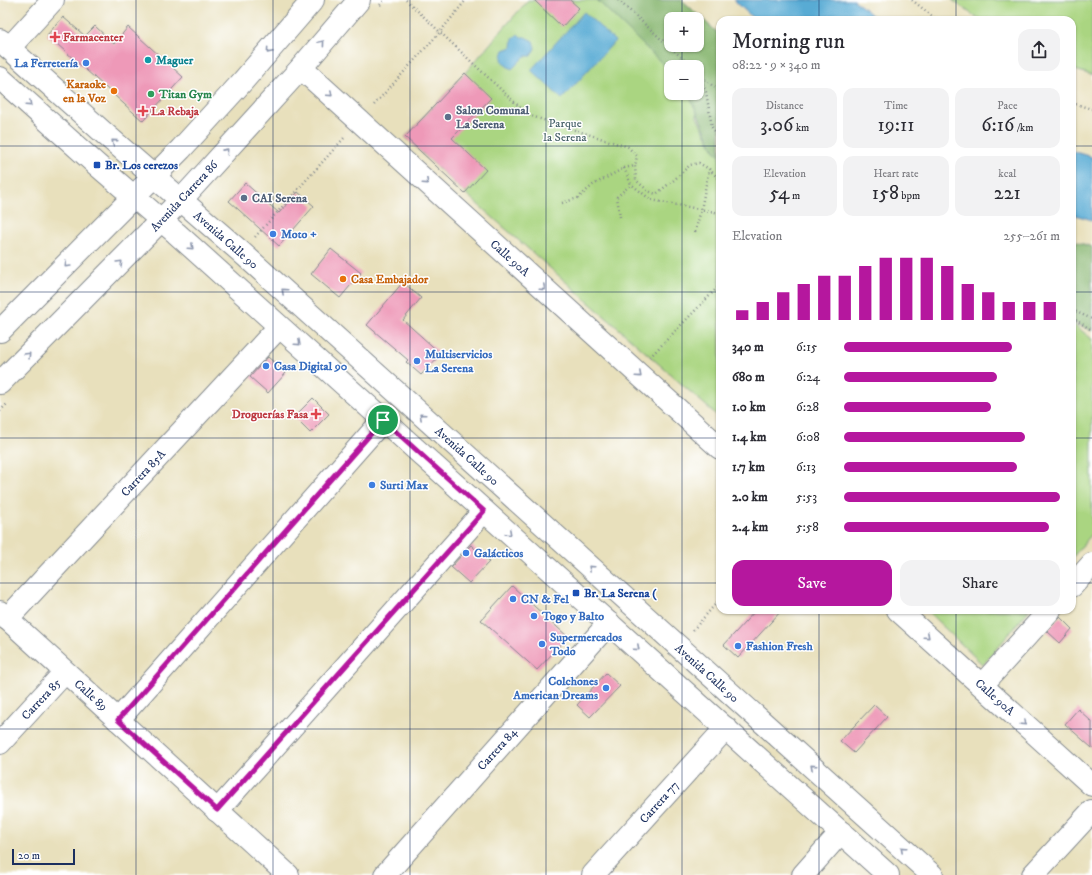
<!DOCTYPE html>
<meta charset="utf-8">
<style>
:root{--surface:#fff;--page:#f2f2f3;--text:#2b2b33;--muted:#7c7c81;--accent:#b5179e}
body{margin:0;font-family:"IM FELL DW Pica",serif;background:var(--page);color:var(--text);height:100vh;display:flex;flex-direction:column;font-size:15px;white-space:nowrap}
*{box-sizing:border-box;margin:0}
p{font-size:13px;color:var(--muted)}
.icon{flex:none;width:22px;height:22px;fill:none;stroke:currentColor;stroke-width:2;stroke-linecap:round;stroke-linejoin:round}
.map{position:relative;flex:1;overflow:hidden}
.panel{position:absolute;left:716px;top:16px;width:360px;height:598px;display:flex;flex-direction:column;background:var(--surface);border-radius:12px;box-shadow:0 1px 3px #0004}
.panel>*{flex:none}
.tools{position:absolute;left:664px;top:12px;display:grid;gap:8px}
.tools a{display:grid;place-items:center;width:40px;height:40px;border-radius:8px;background:var(--surface);box-shadow:0 1px 3px #0004;font-size:20px}
.scale{position:absolute;left:12px;bottom:10px;width:63px;box-sizing:border-box;padding-left:4px;border:2px solid #1b2f5e;border-top:0;font-size:11px;line-height:14px;white-space:nowrap;color:#1b2f5e;-webkit-text-stroke:3px #fff;paint-order:stroke}
.pin{position:absolute;display:grid;place-items:center;width:34px;height:34px;color:#fff;margin:-17px;border:2px solid #fff;border-radius:50%;box-shadow:0 1px 4px #0007}
.round{display:grid;place-items:center;flex:none;width:42px;height:42px;border-radius:12px;background:var(--page)}
.headline{display:flex;align-items:center;justify-content:space-between;height:68px;padding:0 16px}
h1{font-size:22px;font-weight:600;line-height:30px}
.stats{display:grid;grid-template-columns:repeat(3,1fr);gap:6px;height:68px;padding:4px 16px}
.stats div{display:grid;align-content:center;border-radius:10px;background:var(--page);text-align:center}
.stats b{font-size:20px;font-weight:600}
.stats small{font-size:11px;font-weight:400}
.stats p{font-size:11px}
.chart{height:112px;padding:8px 16px}
.chart p{display:flex;justify-content:space-between}
.chart svg{width:100%;height:72px;margin-top:4px;stroke:var(--accent);stroke-width:6}
.action{display:flex;gap:8px;margin-top:auto;padding:8px 16px}
.action a{flex:1;height:46px;border-radius:12px;background:var(--accent);color:#fff;font-size:16px;font-weight:600;line-height:46px;text-align:center}
.action a+a{background:var(--page);color:var(--text)}
ul{padding:0 16px;list-style:none;font-size:13px}
li{display:grid;grid-template-columns:64px 48px 1fr;align-items:center;height:30px}
li i{height:10px;border-radius:5px;background:var(--accent)}
.map>svg:first-child{display:block}
</style>
<div class="map">
<svg width="1092" height="875" viewBox="0 0 1092 875">
<rect width="100%" height="100%" fill="#fff"/>
<filter id="ink" filterUnits="userSpaceOnUse"><feTurbulence type="fractalNoise" baseFrequency=".025" numOctaves="2"/><feDisplacementMap in="SourceGraphic" scale="8" xChannelSelector="R" yChannelSelector="G"/><feConvolveMatrix kernelMatrix="1 2 1 2 8 2 1 2 1" color-interpolation-filters="sRGB"/></filter>
<filter id="wash" filterUnits="userSpaceOnUse"><feTurbulence type="fractalNoise" baseFrequency=".012" numOctaves="4" result="noise"/><feDisplacementMap in="SourceGraphic" scale="16" xChannelSelector="R" yChannelSelector="G"/><feGaussianBlur stdDeviation="0.9" result="paint"/><feColorMatrix in="noise" values="0 0 0 0 0 0 0 0 0 0 0 0 0 0 0 0 0 1.4 0 .05"/><feComposite in="paint" operator="in"/></filter>
<g filter="url(#wash)">
<rect width="100%" height="100%" fill="#e8e0bc"/>
<!-- green -->
<g fill="#aad581" stroke="#628270">
<path d="M528,0H603L671,67V93H697L698,81L697,117L714,150L720,155V418L465,193L405,137L465,73Z"/>
<path d="M952,0H1092V75L1072,69V20H980Z"/>
<path d="M1072,323L1092,339V534L1072,558Z"/>
<path d="M926,610H1029L983,665Z"/>
</g>
<!-- forest -->
<g fill="#87b66f" stroke="#517266" fill-rule="evenodd">
<path d="M597,0H682L720,35V155L714,150L688,93H697V67H671V72ZM671,19H697V45H671Z"/>
<path d="M1072,240L1092,247V331L1072,322Z"/>
</g>
<!-- water -->
<g fill="#59abd4" stroke="#3a6d99">
<path d="M734,0H854L878,20H755Z"/>
<path d="M584,12L615,41L562,99L531,70Z"/>
<path d="M518,34L521,37H525L533,41L535,48L531,56H525L512,69C502,64 500,60 504,50L512,47L513,39Z"/>
<path d="M1072,151L1092,157V220L1072,214Z"/>
</g>
<g id="blocks">
<!-- building -->
<g fill="#ee99b8">
<path d="M534,0H570L579,8L562,27Z"/>
<path d="M63,17L85,36L95,26L114,44L128,27L183,77L143,121L47,35Z"/>
<path d="M465,73L491,98L452,138L486,170L465,193L405,137Z"/>
<path d="M245,183L279,213L298,192L314,206L279,246L229,201Z"/>
<path d="M331,249L361,273L340,298L311,274Z"/>
<path d="M403,282L421,298L403,320L441,354L421,375L406,362L408,360L367,325Z"/>
<path d="M268,357L286,373L268,393L250,377Z"/>
<path d="M313,398L329,414L310,433L294,417Z"/>
<path d="M471,545L489,562L469,583L451,567Z"/>
<path d="M512,586L568,637L537,670L481,620Z"/>
<path d="M756,610H782L738,658L724,645Z"/>
<path d="M1060,617L1072,629L1060,643L1047,631Z"/>
<path d="M606,673L620,686L590,717L577,705Z"/>
<path d="M874,705L887,717L854,753L840,741Z"/>
<path d="M1078,709L1092,722V748L1065,724Z"/>
</g>
</g>
</g>
<g filter="url(#ink)">
<use href="#blocks" fill-opacity="0" stroke="#82888d" stroke-width="1"/>
<g fill="none" stroke-linecap="round" stroke-linejoin="round">
<defs>
<g id="minor">
<path d="M9,48L53,0"/>
<path d="M301,68L720,448"/>
<path d="M1072,586L1092,564"/>
<path d="M898,610L1092,785"/>
<path d="M0,612L288,875"/>
<path d="M7,619L279,327"/>
<path d="M982,685L1050,610"/>
<path d="M118,720L383,420"/>
<path d="M0,743L65,672"/>
<path d="M217,811L484,511"/>
<path d="M385,875L609,623"/>
<path d="M593,875L726,728"/>
<path d="M803,875L841,832"/>
<path d="M1033,875L1092,811"/>
</g>
<g id="major">
<path d="M0,40L105,134L241,252L932,875"/>
<path d="M0,78L97,165L176,233L888,875"/>
<path d="M0,331L181,149L243,81L313,0"/>
<path d="M0,383L181,200L301,68L359,0"/>
</g>
</defs>
<!-- minor casing -->
<use href="#minor" stroke="#82888d" stroke-width="24"/>
<!-- major casing -->
<use href="#major" stroke="#82888d" stroke-width="24"/>
<!-- path -->
<g stroke="#82888d" stroke-width="2.5" stroke-dasharray="1 3" stroke-linecap="butt">
<path d="M406,0L528,115L628,147L637,156L635,166L636,180L648,191L656,194L674,180L690,165L699,163L709,169L720,180"/>
<path d="M618,0L692,67"/>
<path d="M912,0L937,20"/>
<path d="M380,5L385,0"/>
<path d="M698,73L706,92L712,127L720,138"/>
<path d="M699,74L720,92"/>
<path d="M1072,103L1092,109"/>
<path d="M374,105L440,32L466,0"/>
<path d="M624,168L631,184L651,200L720,213"/>
<path d="M562,203L578,198L593,185L624,168L635,166"/>
<path d="M620,217L617,197L631,184"/>
<path d="M695,232L701,210L709,169"/>
<path d="M255,237L345,137"/>
<path d="M1072,310L1092,319"/>
<path d="M1072,318L1092,330"/>
<path d="M650,357L720,285"/>
<path d="M0,411L7,404"/>
<path d="M693,630L720,599"/>
</g>
<!-- minor -->
<use href="#minor" stroke="#fff" stroke-width="22"/>
<!-- major -->
<use href="#major" stroke="#fff" stroke-width="22"/>
</g>
<!-- one-way arrows -->
<defs><path id="oneway-chevron" d="M-2-3.5L2.5 0L-2 3.5" fill="none" stroke-width="1.6" stroke-linecap="round" stroke-linejoin="round"/></defs>
<g stroke="#8d97ae">
<use href="#oneway-chevron" transform="translate(322 43) rotate(-50)"/>
<use href="#oneway-chevron" transform="translate(269 51) rotate(131)"/>
<use href="#oneway-chevron" transform="translate(330 94) rotate(42)"/>
<use href="#oneway-chevron" transform="translate(29 104) rotate(42)"/>
<use href="#oneway-chevron" transform="translate(114 142) rotate(-139)"/>
<use href="#oneway-chevron" transform="translate(226 151) rotate(-48)"/>
<use href="#oneway-chevron" transform="translate(426 182) rotate(42)"/>
<use href="#oneway-chevron" transform="translate(191 247) rotate(42)"/>
<use href="#oneway-chevron" transform="translate(120 263) rotate(-45)"/>
<use href="#oneway-chevron" transform="translate(67 265) rotate(135)"/>
<use href="#oneway-chevron" transform="translate(543 288) rotate(42)"/>
<use href="#oneway-chevron" transform="translate(284 291) rotate(-138)"/>
<use href="#oneway-chevron" transform="translate(298 343) rotate(42)"/>
<use href="#oneway-chevron" transform="translate(28 355) rotate(-45)"/>
<use href="#oneway-chevron" transform="translate(639 375) rotate(42)"/>
<use href="#oneway-chevron" transform="translate(422 416) rotate(-138)"/>
<use href="#oneway-chevron" transform="translate(509 533) rotate(42)"/>
<use href="#oneway-chevron" transform="translate(591 568) rotate(-138)"/>
<use href="#oneway-chevron" transform="translate(927 636) rotate(42)"/>
<use href="#oneway-chevron" transform="translate(637 648) rotate(42)"/>
<use href="#oneway-chevron" transform="translate(1024 723) rotate(42)"/>
<use href="#oneway-chevron" transform="translate(813 767) rotate(-138)"/>
<use href="#oneway-chevron" transform="translate(903 849) rotate(-138)"/>
</g>
</g>
<g fill="none" stroke-linecap="round" stroke-linejoin="round" filter="url(#ink)">
<defs>
<path id="route" d="M383,420L484,511L217,810L118,720Z"/>
</defs>
<!-- route casing -->
<use href="#route" stroke="#fff" stroke-width="8"/>
<!-- route -->
<use href="#route" stroke="#b5179e" stroke-width="5"/>
</g>
<!-- grid -->
<path fill="none" stroke="#1b2f5e" stroke-width="1" stroke-opacity="0.55" d="M136,0V875M273,0V875M410,0V875M546,0V875M682,0V19M819,0V20M956,0V20M682,45V67M682,93V875M0,146H720M1072,146H1092M0,292H720M1072,292H1092M0,438H720M1072,438H1092M0,583H720M1072,583H1092M819,610V875M956,610V875M0,729H1092"/>
<!-- markers -->
<g fill="#e0444e" stroke="#fff" stroke-width="1.5">
<path d="M53 31h4v4h4v4h-4v4h-4v-4h-4v-4h4z"/>
<path d="M141 105h4v4h4v4h-4v4h-4v-4h-4v-4h4z"/>
<path d="M314 408h4v4h4v4h-4v4h-4v-4h-4v-4h4z"/>
</g>
<circle fill="#0f9aa8" stroke="#fff" stroke-width="1.5" cx="148" cy="60" r="4"/>
<g fill="#3f7fe0" stroke="#fff" stroke-width="1.5">
<circle cx="86" cy="63" r="4"/>
<circle cx="273" cy="234" r="4"/>
<circle cx="417" cy="361" r="4"/>
<circle cx="266" cy="366" r="4"/>
<circle cx="372" cy="485" r="4"/>
<circle cx="466" cy="553" r="4"/>
<circle cx="513" cy="599" r="4"/>
<circle cx="534" cy="616" r="4"/>
<circle cx="542" cy="644" r="4"/>
<circle cx="738" cy="646" r="4"/>
<circle cx="606" cy="688" r="4"/>
</g>
<g fill="#e8710a" stroke="#fff" stroke-width="1.5">
<circle cx="114" cy="91" r="4"/>
<circle cx="343" cy="279" r="4"/>
</g>
<circle fill="#2e9e5b" stroke="#fff" stroke-width="1.5" cx="151" cy="94" r="4"/>
<g fill="#5c6f8a" stroke="#fff" stroke-width="1.5">
<circle cx="448" cy="117" r="4"/>
<circle cx="244" cy="198" r="4"/>
</g>
<g fill="#1a4fb4" stroke="#fff" stroke-width="1.5">
<rect x="93" y="161" width="8" height="8" rx="2"/>
<rect x="572" y="589" width="8" height="8" rx="2"/>
</g>
<g text-anchor="middle" stroke-width="3" stroke-linejoin="round" paint-order="stroke">
<!-- health labels -->
<g font-size="12" font-weight="bold" fill="#be3a42" stroke="#fff" text-anchor="start">
<text x="63" y="41">Farmacenter</text>
<text x="151" y="115">La Rebaja</text>
<text x="308" y="418" text-anchor="end">Droguerías Fasa</text>
</g>
<!-- culture labels -->
<g font-size="12" font-weight="bold" fill="#0d838f" stroke="#fff" text-anchor="start">
<text x="156" y="64">Maguer</text>
</g>
<!-- shop labels -->
<g font-size="12" font-weight="bold" fill="#366cbe" stroke="#fff" text-anchor="start">
<text x="78" y="67" text-anchor="end">La Ferretería</text>
<text x="281" y="238">Moto +</text>
<text x="425" y="358">Multiservicios<tspan x="425" dy="14">La Serena</tspan></text>
<text x="274" y="370">Casa Digital 90</text>
<text x="380" y="489">Surti Max</text>
<text x="474" y="557">Galácticos</text>
<text x="521" y="603">CN &amp; Fel</text>
<text x="542" y="620">Togo y Balto</text>
<text x="550" y="641">Supermercados<tspan x="550" dy="14">Todo</tspan></text>
<text x="746" y="650">Fashion Fresh</text>
<text x="598" y="685" text-anchor="end">Colchones<tspan x="598" dy="14">American Dreams</tspan></text>
</g>
<!-- food labels -->
<g font-size="12" font-weight="bold" fill="#c56008" stroke="#fff" text-anchor="end">
<text x="106" y="88">Karaoke<tspan x="106" dy="14">en la Voz</tspan></text>
<text x="351" y="283" text-anchor="start">Casa Embajador</text>
</g>
<!-- leisure labels -->
<g font-size="12" font-weight="bold" fill="#27864d" stroke="#fff" text-anchor="start">
<text x="159" y="98">Titan Gym</text>
</g>
<!-- service labels -->
<g font-size="12" font-weight="bold" fill="#4e5e75" stroke="#fff" text-anchor="start">
<text x="456" y="114">Salon Comunal<tspan x="456" dy="14">La Serena</tspan></text>
<text x="252" y="202">CAI Serena</text>
</g>
<!-- park labels -->
<g font-size="12" fill="#466168" stroke="#fff">
<text x="565" y="127">Parque<tspan x="565" dy="14">la Serena</tspan></text>
</g>
<!-- transit labels -->
<g font-size="12" font-weight="bold" fill="#164399" stroke="#fff" text-anchor="start">
<text x="105" y="169">Br. Los cerezos</text>
<text x="584" y="597">Br. La Serena (</text>
</g>
<!-- street labels -->
<g font-size="12" fill="#1b2f5e" stroke="#fff">
<text transform="translate(184 196) rotate(-47)" y="4">Avenida Carrera 86</text>
<text transform="translate(226 240) rotate(41)" y="4">Avenida Calle 90</text>
<text transform="translate(510 258) rotate(42)" y="4">Calle 90A</text>
<text transform="translate(467 456) rotate(42)" y="4">Avenida Calle 90</text>
<text transform="translate(143 473) rotate(-47)" y="4">Carrera 85A</text>
<text transform="translate(707 673) rotate(42)" y="4">Avenida Calle 90</text>
<text transform="translate(91 695) rotate(42)" y="4">Calle 89</text>
<text transform="translate(995 697) rotate(42)" y="4">Calle 90A</text>
<text transform="translate(41 699) rotate(-47)" y="4">Carrera 85</text>
<text transform="translate(497 749) rotate(-48)" y="4">Carrera 84</text>
<text transform="translate(659 802) rotate(-48)" y="4">Carrera 77</text>
</g>
</g>
</svg>
<div class="tools">
<a>+</a>
<a>−</a>
</div>
<div class="scale">20 m</div>
<div class="pin" style="left:383px;top:420px;background:#1e9e55"><svg class="icon" aria-label="arrive" viewBox="0 0 24 24"><path d="M6 21V4h12l-3 4 3 4H6"/></svg></div>
<section class="panel">
<div class="headline"><div><h1>Morning run</h1><p>08:22 · 9 × 340 m</p></div><a class="round"><svg class="icon" aria-label="share" viewBox="0 0 24 24"><path d="M12 15V3M7 8l5-5 5 5M5 13v7h14v-7"/></svg></a></div>
<div class="stats">
<div><p>Distance</p><b>3.06<small> km</small></b></div>
<div><p>Time</p><b>19:11</b></div>
<div><p>Pace</p><b>6:16<small> /km</small></b></div>
</div>
<div class="stats">
<div><p>Elevation</p><b>54<small> m</small></b></div>
<div><p>Heart rate</p><b>158<small> bpm</small></b></div>
<div><p>kcal</p><b>221</b></div>
</div>
<div class="chart"><p><span>Elevation</span>255–261 m</p>
<svg viewBox="0 0 160 44" preserveAspectRatio="none"><path d="M5 44V38M15 44V33M25 44V27M35 44V22M45 44V17M55 44V17M65 44V11M75 44V6M85 44V6M95 44V6M105 44V11M115 44V22M125 44V27M135 44V33M145 44V33M155 44V33"/></svg>
</div>
<ul>
<li><b>340 m</b>6:15<i style="width:78%"></i></li>
<li><b>680 m</b>6:24<i style="width:71%"></i></li>
<li><b>1.0 km</b>6:28<i style="width:68%"></i></li>
<li><b>1.4 km</b>6:08<i style="width:84%"></i></li>
<li><b>1.7 km</b>6:13<i style="width:80%"></i></li>
<li><b>2.0 km</b>5:53<i style="width:100%"></i></li>
<li><b>2.4 km</b>5:58<i style="width:95%"></i></li>
</ul>
<div class="action"><a>Save</a><a>Share</a></div>
</section>
</div>
